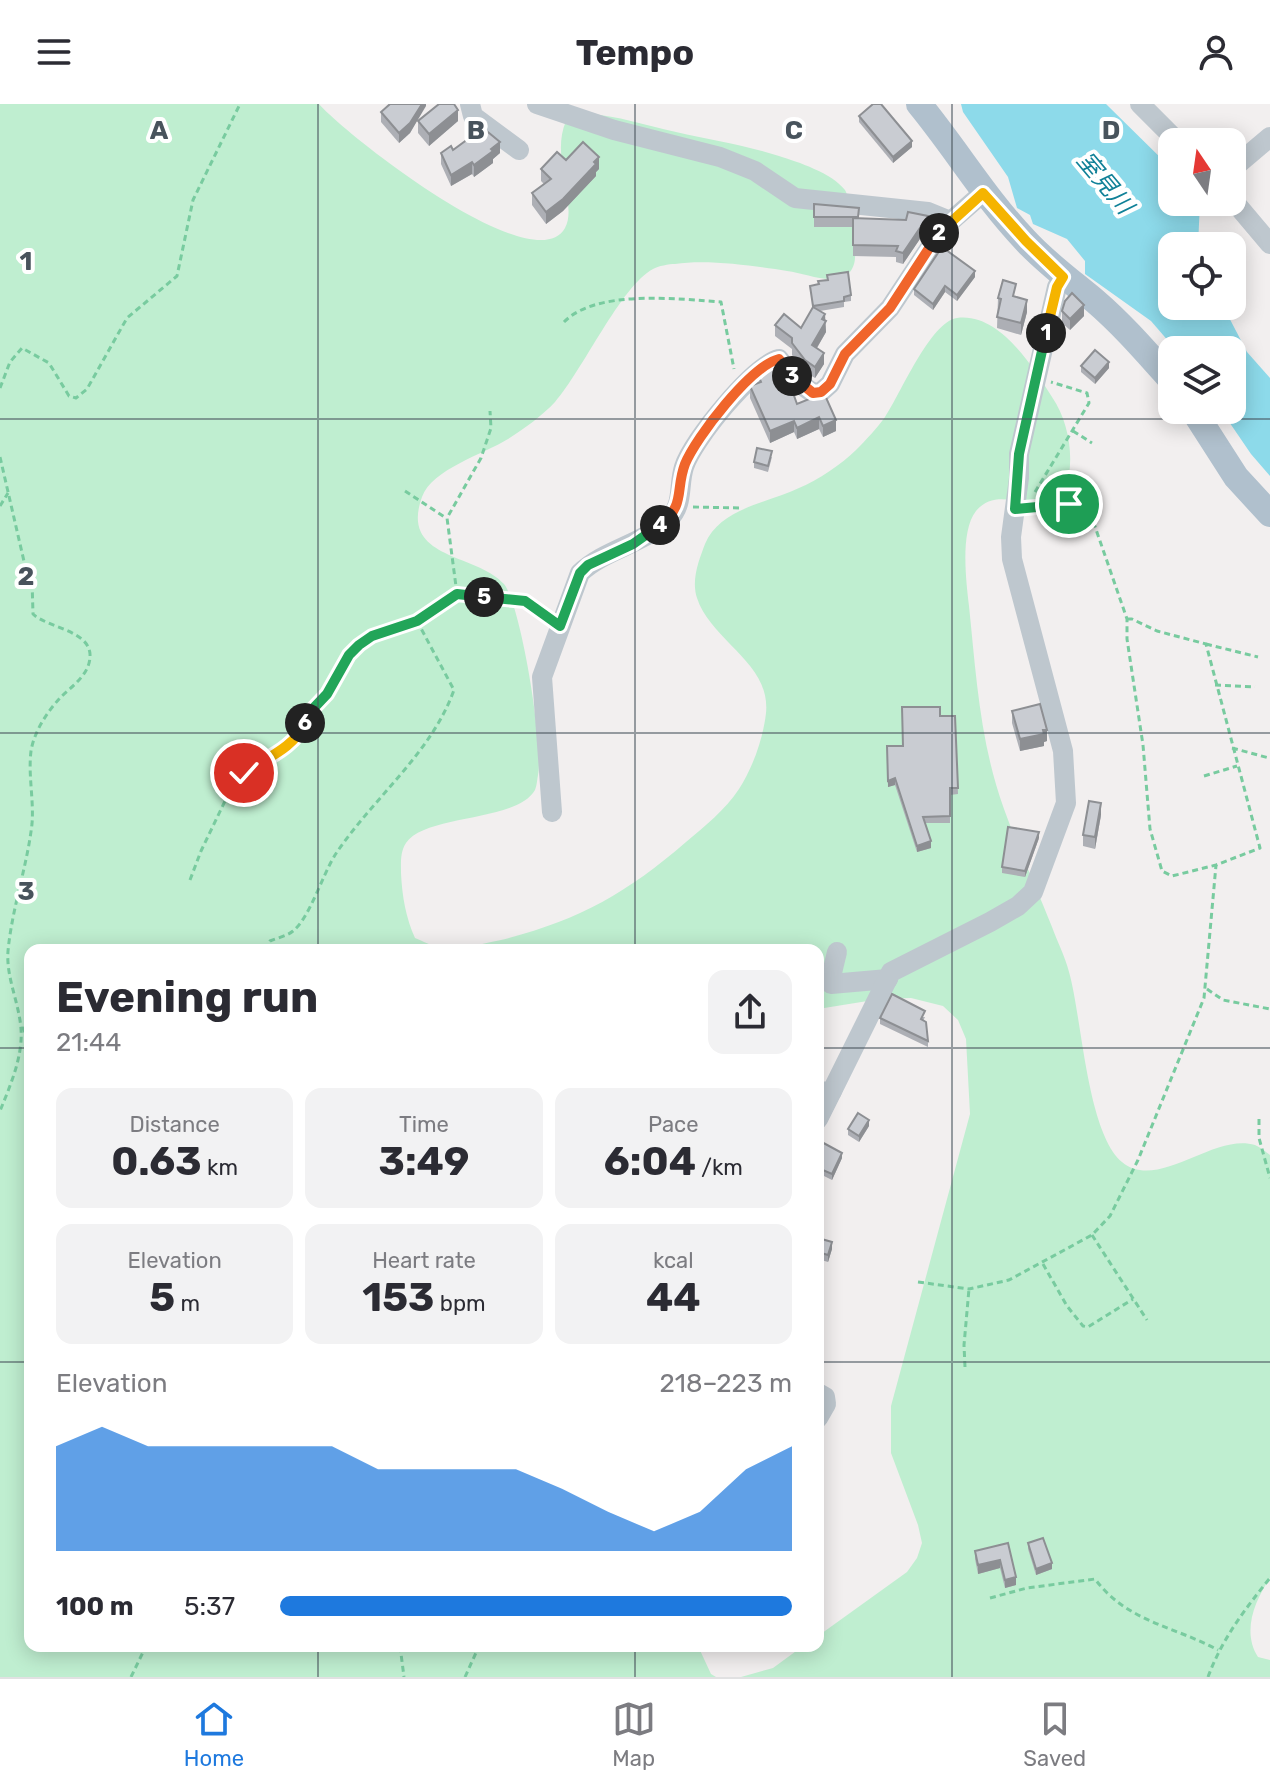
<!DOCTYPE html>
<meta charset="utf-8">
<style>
:root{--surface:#fff;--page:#f2f2f3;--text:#2b2b33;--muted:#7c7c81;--line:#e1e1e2;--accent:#1e79de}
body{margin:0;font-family:Rubik,"Noto Sans JP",sans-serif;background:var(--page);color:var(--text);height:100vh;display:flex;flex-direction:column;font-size:30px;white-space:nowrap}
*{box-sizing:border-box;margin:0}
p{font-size:26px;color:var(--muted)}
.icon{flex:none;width:44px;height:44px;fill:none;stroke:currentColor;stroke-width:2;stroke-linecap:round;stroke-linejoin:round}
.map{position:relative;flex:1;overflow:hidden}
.drawer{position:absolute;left:24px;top:840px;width:800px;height:708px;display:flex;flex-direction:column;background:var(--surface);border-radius:16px;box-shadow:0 4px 20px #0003}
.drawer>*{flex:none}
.needle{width:52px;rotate:347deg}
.controls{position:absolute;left:1158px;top:24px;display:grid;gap:16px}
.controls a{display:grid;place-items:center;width:88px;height:88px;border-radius:16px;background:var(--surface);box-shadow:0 4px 20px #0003;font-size:40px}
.pin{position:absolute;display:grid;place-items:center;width:68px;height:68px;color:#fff;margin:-34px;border:4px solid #fff;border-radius:50%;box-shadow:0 2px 8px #0007}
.km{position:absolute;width:40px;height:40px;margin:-20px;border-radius:50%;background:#222;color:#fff;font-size:22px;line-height:40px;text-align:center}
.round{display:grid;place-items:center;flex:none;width:84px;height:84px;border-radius:16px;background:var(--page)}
.headline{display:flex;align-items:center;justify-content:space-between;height:136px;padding:0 32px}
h1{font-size:44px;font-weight:700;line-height:60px}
.metrics{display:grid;grid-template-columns:repeat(3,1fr);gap:12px;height:136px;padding:8px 32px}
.metrics div{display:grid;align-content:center;border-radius:16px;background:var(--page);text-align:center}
.metrics b{font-size:40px;font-weight:700}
.metrics small{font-size:22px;font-weight:400}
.metrics p{font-size:22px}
.chart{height:224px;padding:16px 32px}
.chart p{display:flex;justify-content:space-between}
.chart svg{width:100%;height:144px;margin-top:8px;fill:var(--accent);opacity:.7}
ul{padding:0 32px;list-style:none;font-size:26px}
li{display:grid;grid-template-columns:128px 96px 1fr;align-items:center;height:60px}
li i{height:20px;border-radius:10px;background:var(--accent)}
header{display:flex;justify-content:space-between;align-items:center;height:104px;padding:0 32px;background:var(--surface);font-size:36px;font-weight:700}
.tab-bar{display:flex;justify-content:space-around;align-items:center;height:112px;border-top:2px solid var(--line);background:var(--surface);font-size:22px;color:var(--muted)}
.tab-bar a{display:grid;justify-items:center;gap:4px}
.tab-bar .current{color:var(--accent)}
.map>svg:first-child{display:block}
</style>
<header><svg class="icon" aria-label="menu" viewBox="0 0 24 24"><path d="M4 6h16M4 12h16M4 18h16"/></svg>Tempo<svg class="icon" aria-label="person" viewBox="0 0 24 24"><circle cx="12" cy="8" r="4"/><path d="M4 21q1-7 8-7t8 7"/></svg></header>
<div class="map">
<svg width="1270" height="1573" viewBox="0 0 1270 1573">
<rect width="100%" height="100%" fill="#f2efef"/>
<!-- green -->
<path fill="#bfeed0" d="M0,0H319C345,30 534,179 565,124C578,101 550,53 566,17C573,14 580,10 587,10C617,11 647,22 676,28C710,36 745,41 779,52C798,58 832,69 845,86C851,95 858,149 854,160C852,167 847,173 839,174C824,178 803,169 787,167C755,162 708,155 675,160C669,160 658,162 653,165C621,182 583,266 555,298C543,311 524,325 508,335C484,350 432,365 422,393C399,456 477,449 504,480C521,501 544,644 538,671C537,676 537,681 535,686C517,718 425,710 406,739C400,748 401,759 401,769C402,792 406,814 415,834C423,837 431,842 439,843C459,846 481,840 501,836C577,817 626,790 686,738C705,722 725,706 739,685C753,663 763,635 766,609C771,559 711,537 697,494C691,476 699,456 705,440C720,404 768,399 799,384C818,376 842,360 856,346C866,336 877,324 885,313C900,291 930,218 957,214C999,208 1033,263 1052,293C1067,315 1073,345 1069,371C1068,381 1061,391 1057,400C1031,407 997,381 976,407C960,427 966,477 969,502C976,570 980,639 1004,705C1018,744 1036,783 1052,823C1057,837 1065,852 1069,868C1082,914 1087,1028 1122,1058C1158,1088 1214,1028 1255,1041C1260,1043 1266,1048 1270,1051V1474C1254,1498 1242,1528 1258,1553L1270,1556V1573H741L773,1564L803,1542H818V1532L907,1468L917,1454L922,1439L918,1421L891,1349V1302L970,1010L966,935L958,916L943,902L911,894L880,895L818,905V846H30V1542H698L711,1570L716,1573H0Z"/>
<!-- water -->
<path fill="#8ddaea" d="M961,0H1106L1172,65V98H1200L1198,142H1172V202H1223L1247,248L1270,274V372L1251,350L1221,306H1232V246H1176L1151,217L1085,170V157L1067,135L1033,120L1030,111L1017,104L1008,73L963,8Z"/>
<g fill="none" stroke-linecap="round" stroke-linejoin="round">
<!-- path -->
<g stroke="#78cb9f" stroke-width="3" stroke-dasharray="6 4" stroke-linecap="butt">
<path d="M564,218C596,185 678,195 721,198L734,265"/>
<path d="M0,284L10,258L22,244L49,259L69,292L76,294L87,285L127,214L177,172L193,96L240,0"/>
<path d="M1073,327L1092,339"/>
<path d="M0,353L26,466L32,476L33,510C48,524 88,526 90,550C91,570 72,582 60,594C47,608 34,628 31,647C28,671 34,696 32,720C27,763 12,804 8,847C6,874 19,898 21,925C23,953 10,982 0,1007"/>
<path d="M405,387L446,414"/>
<path d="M1035,388L1089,299L1087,289L1051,278"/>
<path d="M0,402L8,389"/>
<path d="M693,403L741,404"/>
<path d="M1032,404C1052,403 1078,392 1091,411L1127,515V535L1143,641L1150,725L1162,767L1172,772L1216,761L1260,744L1206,540L1157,527L1132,515H1127"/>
<path d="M457,490L447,414L481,354L491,324L490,307"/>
<path d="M417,517L457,490L525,497L547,513"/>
<path d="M1206,540L1258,553"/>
<path d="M1215,581L1255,583"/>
<path d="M1232,644L1269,654"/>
<path d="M1204,672L1237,662"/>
<path d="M190,776L201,747L226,695L244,669L286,644L300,630L308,610L327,590L349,551L359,541L372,532L417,517L454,586C431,650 372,695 335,751C323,770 309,815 293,827C287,832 277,834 270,837L265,846"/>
<path d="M1207,885L1223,896L1270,905"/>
<path d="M22,923L30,936"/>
<path d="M1259,1015V1034L1270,1074"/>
<path d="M1092,1131L1147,1216"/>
<path d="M1043,1160L1067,1202L1083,1222L1088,1223L1133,1195"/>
<path d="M918,1178L969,1185L1009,1176L1092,1131L1110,1112L1138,1056L1204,894L1216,761"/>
<path d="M965,1263L964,1241L969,1185"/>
<path d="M990,1494L1027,1484L1095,1475C1127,1518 1174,1522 1218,1546"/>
<path d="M400,1542L404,1573"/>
<path d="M131,1573L146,1542"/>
<path d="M465,1573L479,1542"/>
<path d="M1208,1573C1222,1535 1245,1505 1270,1474"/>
</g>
<!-- minor -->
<g stroke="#bec7ce" stroke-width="20">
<path d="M470,0L473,12L519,46"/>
<path d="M537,0L614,26L720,53L755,67L795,94L928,108L950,117"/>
<path d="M1140,0L1178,38"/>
<path d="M1232,65L1270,33"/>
<path d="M1232,95L1270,140"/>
<path d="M552,708L542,573L580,469C605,445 644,440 669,415C684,400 678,382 684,363C692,337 753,262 779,255L796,277L813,289L821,288L830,280L845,250L890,204L943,124L983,89"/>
<path d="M837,848L831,873V880L888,875"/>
<path d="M818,988L832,987L891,868L990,818L1018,802L1033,788L1066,699L1063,647L1012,455L1011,433L1019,374V350L1057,183L1063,173"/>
<path d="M818,1015L832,987"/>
<path d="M818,1289L825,1293L826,1300L818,1314"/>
</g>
<!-- major -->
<g stroke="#b0c0cd" stroke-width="26">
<path d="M919,0C956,45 985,94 1025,136C1046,159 1071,177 1095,197C1123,221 1147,249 1172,277"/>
<path d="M1193,306L1236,373L1270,410"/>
</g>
</g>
<!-- wall -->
<g fill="#adafb5">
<path d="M426,0L410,29L399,39L381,18V8Z"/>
<path d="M859,12L912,43L893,59L859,18Z"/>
<path d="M418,17H458L429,42L418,29Z"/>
<path d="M453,46L500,49L493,55V59L474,73L472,70L451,82L441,60V49Z"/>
<path d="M566,56L599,65L596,68V72L563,107L546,120L532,101V89L544,80L541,77V65Z"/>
<path d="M814,100L859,104V115L928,123L903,160L896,158V153L853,152V123H814Z"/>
<path d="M827,171L851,191V197L844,198V203L820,207L825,217L826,228L817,244L824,260L815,274L805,268L792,251V245L775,232V221L801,224L813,203L810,182L818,180V177L827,176Z"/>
<path d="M975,173L957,197L945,188L933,206L914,191V185Z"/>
<path d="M1016,193L1027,208L1021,231L997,224L998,194Z"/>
<path d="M1062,207L1084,212L1070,226L1062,219Z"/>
<path d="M1081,262L1109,264L1095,280L1081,268Z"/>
<path d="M759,273L797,300L824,289L836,327L823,333L819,325L797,335L794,328L770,339L750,294V282L759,279Z"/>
<path d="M772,353L768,368L754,364V358Z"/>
<path d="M1012,607L1047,637L1044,638V642L1020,647L1012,619Z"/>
<path d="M940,612H955L958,690L950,691V719H925L931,744L917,748L895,681L888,683L887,642H903Z"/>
<path d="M1101,711L1095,745L1083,742V731Z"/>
<path d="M1039,734L1025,773L1002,769V763Z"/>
<path d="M925,913L923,917L928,937V943L880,920V914Z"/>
<path d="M869,1022L859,1038L848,1031V1025Z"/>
<path d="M818,1036L842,1054L832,1076L818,1069Z"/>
<path d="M818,1134L832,1145L828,1158L818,1155Z"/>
<path d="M1008,1439L1016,1481L1005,1484L1000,1464L978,1470L975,1455V1447Z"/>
<path d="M1028,1439L1052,1465L1036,1471L1028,1445Z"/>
</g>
<!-- shaded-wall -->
<g fill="#8d8f93">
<path d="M422,0H426V2L410,29L399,39V29Z"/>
<path d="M458,6V17L429,42V30Z"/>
<path d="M912,37V43L893,59V53Z"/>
<path d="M500,38V49L493,55V59L474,73V61L491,45Z"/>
<path d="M599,53V65L596,68V72L563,107L546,120V108Z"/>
<path d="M472,58V70L451,82V71Z"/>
<path d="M928,112V123L903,160V149Z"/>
<path d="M975,167V173L957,197V191Z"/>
<path d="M945,182V188L933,206V200Z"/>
<path d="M1027,196V208L1021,231V219Z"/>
<path d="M1084,201V212L1070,226V215Z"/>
<path d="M825,210L826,228L812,252V241Z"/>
<path d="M824,249V260L815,274V263Z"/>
<path d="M1109,258V264L1095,280V274Z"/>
<path d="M819,313V325L797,335V324Z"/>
<path d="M836,316V327L823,333V322Z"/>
<path d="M794,317V328L770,339V327Z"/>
<path d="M1047,626V637L1044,638V642L1020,647V635Z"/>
<path d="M895,674V681L888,683V677Z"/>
<path d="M1101,699V711L1095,745V733Z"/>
<path d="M1039,728V734L1025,773V767Z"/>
<path d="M931,737V744L917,748V742Z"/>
<path d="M869,1016V1022L859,1038V1032Z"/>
<path d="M842,1049V1054L832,1076V1070Z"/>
<path d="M832,1138V1145L828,1158V1151Z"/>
<path d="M1000,1456V1464L978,1470V1461Z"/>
<path d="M1052,1459V1465L1036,1471V1465Z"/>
<path d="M1016,1473V1481L1005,1484V1476Z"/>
</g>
<!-- building -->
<g fill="#c9ccd2" stroke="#8d8f93" stroke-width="2">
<path d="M390,0H422L410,19L399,29L381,8Z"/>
<path d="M439,0H454L458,6L429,30L418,17Z"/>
<path d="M873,0H881L912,37L893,53L859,12Z"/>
<path d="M483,24L500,38L491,45L493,47L474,61L472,58L451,71L441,49L451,42L453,46Z"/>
<path d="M583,38L599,53L594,58L596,60L563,95L546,108L532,89L551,75L541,65L557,48L566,56Z"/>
<path d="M814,100L859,104L858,113H814Z"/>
<path d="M908,108L928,112L903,149L896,147L898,142L853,141V114L906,116Z"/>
<path d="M942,143L975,167L957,191L945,182L933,200L914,185Z"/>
<path d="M848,168L851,191L844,193V197L813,202L810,182L819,180L818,177L828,176L827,171Z"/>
<path d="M1003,176L1016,180L1013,192L1027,196L1021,219L997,213L1001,195L998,194Z"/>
<path d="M1072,189L1084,201L1070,215L1062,207L1065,197Z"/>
<path d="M813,203L825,210L822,215L826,217L812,241L824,249L815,263L805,256L792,239V234L775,221L784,210L801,224Z"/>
<path d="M1095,246L1109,258L1095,274L1081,262Z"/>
<path d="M775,260L788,275L797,300L824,289L836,316L823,322L819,313L797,324L794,317L770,327L750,282L761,278L759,273Z"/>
<path d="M757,344L772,347L768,362L754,358Z"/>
<path d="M1040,600L1047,626H1043L1044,630L1020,635L1012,607Z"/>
<path d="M902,603H940V612H955L958,684H950V712L923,713L931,737L917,742L895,674L888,677L887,642H903Z"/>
<path d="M1089,697L1101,699L1095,733L1083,731Z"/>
<path d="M1008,723L1039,728L1025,767L1002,763Z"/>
<path d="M892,890L925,907L921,915L926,918L928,937L880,914Z"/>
<path d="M858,1009L869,1016L859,1032L848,1025Z"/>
<path d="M818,1036L842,1049L832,1070L818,1064Z"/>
<path d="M818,1134L832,1138L828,1151L818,1148Z"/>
<path d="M1043,1434L1052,1459L1036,1465L1028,1439Z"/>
<path d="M1008,1439L1016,1473L1005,1476L1000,1456L978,1461L975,1447Z"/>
</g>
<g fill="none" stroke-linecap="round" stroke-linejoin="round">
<defs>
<path id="split-1" d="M1046,229L1019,350L1015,405L1069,400"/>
<path id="split-2" d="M939,129L983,89L1026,137L1063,173L1057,183L1046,229"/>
<path id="split-3" d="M792,272L813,289L821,288L830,280L845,250L890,204L939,129"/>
<path id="split-4" d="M660,421C686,401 675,386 685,360C696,333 751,262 779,255L792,272"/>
<path id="split-5" d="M484,493L525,497L560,522L580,469L588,461L633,440L660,421"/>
<path id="split-6" d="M305,619L308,610L327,590L349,551L359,541L372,532L417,517L457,490L484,493"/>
<path id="split-7" d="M244,669C266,654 294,644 305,619"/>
</defs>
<!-- split-1 casing -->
<use href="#split-1" stroke="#fff" stroke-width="16"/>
<!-- split-2 casing -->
<use href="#split-2" stroke="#fff" stroke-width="16"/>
<!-- split-3 casing -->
<use href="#split-3" stroke="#fff" stroke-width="16"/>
<!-- split-4 casing -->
<use href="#split-4" stroke="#fff" stroke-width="16"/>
<!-- split-5 casing -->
<use href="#split-5" stroke="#fff" stroke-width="16"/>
<!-- split-6 casing -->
<use href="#split-6" stroke="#fff" stroke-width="16"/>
<!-- split-7 casing -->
<use href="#split-7" stroke="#fff" stroke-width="16"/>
<!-- split-1 -->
<use href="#split-1" stroke="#22a559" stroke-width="10"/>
<!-- split-2 -->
<use href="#split-2" stroke="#f5b400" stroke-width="10"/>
<!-- split-3 -->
<use href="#split-3" stroke="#f0652b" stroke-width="10"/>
<!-- split-4 -->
<use href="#split-4" stroke="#f0652b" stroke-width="10"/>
<!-- split-5 -->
<use href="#split-5" stroke="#22a559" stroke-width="10"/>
<!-- split-6 -->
<use href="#split-6" stroke="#22a559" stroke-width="10"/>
<!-- split-7 -->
<use href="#split-7" stroke="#f5b400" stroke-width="10"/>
</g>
<!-- grid -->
<path fill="none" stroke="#48535c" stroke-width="2" stroke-opacity="0.55" d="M318,0V846M635,0V846M952,0V1573M0,315H1270M0,629H1270M0,944H30M818,944H1270M0,1258H30M818,1258H1270M318,1542V1573M635,1542V1573"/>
<g text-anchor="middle" stroke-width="8" stroke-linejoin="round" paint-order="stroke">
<!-- water labels -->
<g font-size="24" font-style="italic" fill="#108198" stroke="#fff">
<text transform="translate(1105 79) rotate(50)" y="8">室見川</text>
</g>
</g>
<g font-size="26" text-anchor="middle" font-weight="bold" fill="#48535c" stroke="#fff" stroke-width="8" stroke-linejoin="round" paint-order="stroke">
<text x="159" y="35">A</text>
<text x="476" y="35">B</text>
<text x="794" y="35">C</text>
<text x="1111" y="35">D</text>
<text x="26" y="166">1</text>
<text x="26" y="481">2</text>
<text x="26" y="796">3</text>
</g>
</svg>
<div class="controls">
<a><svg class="needle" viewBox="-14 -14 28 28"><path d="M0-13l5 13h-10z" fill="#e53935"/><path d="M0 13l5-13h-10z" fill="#7c7c81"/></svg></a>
<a><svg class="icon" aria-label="locate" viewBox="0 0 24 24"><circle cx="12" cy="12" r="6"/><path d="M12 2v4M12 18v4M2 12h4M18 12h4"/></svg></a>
<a><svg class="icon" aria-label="layers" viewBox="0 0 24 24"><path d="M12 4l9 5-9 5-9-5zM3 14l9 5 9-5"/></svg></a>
</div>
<div class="pin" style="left:1069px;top:400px;background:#1e9e55"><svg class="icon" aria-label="arrive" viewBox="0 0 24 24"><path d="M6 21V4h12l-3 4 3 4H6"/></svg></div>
<div class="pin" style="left:244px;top:669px;background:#d93025"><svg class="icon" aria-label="check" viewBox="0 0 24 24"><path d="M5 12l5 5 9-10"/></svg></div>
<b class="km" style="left:1046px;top:229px">1</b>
<b class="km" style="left:939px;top:129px">2</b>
<b class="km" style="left:792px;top:272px">3</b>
<b class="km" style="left:660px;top:421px">4</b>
<b class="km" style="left:484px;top:493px">5</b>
<b class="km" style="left:305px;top:619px">6</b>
<section class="drawer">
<div class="headline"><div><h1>Evening run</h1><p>21:44</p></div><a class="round"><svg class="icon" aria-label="share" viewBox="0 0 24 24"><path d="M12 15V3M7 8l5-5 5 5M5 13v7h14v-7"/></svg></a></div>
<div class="metrics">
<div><p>Distance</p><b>0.63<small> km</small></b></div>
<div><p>Time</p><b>3:49</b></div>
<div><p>Pace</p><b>6:04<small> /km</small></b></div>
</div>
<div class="metrics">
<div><p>Elevation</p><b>5<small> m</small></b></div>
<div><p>Heart rate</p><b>153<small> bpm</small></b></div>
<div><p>kcal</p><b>44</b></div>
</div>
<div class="chart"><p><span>Elevation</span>218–223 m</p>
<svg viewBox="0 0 160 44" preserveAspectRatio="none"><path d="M0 44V12L10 6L20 12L30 12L40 12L50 12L60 12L70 19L80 19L90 19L100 19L110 25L120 32L130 38L140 32L150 19L160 12V44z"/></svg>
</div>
<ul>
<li><b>100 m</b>5:37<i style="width:100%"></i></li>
</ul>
</section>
</div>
<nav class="tab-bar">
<a class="current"><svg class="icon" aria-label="home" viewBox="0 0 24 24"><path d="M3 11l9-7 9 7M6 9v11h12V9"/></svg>Home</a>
<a><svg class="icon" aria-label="map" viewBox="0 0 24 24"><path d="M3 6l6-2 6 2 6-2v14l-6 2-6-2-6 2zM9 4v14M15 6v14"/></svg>Map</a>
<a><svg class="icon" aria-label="saved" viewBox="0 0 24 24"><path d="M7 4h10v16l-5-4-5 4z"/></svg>Saved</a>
</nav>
